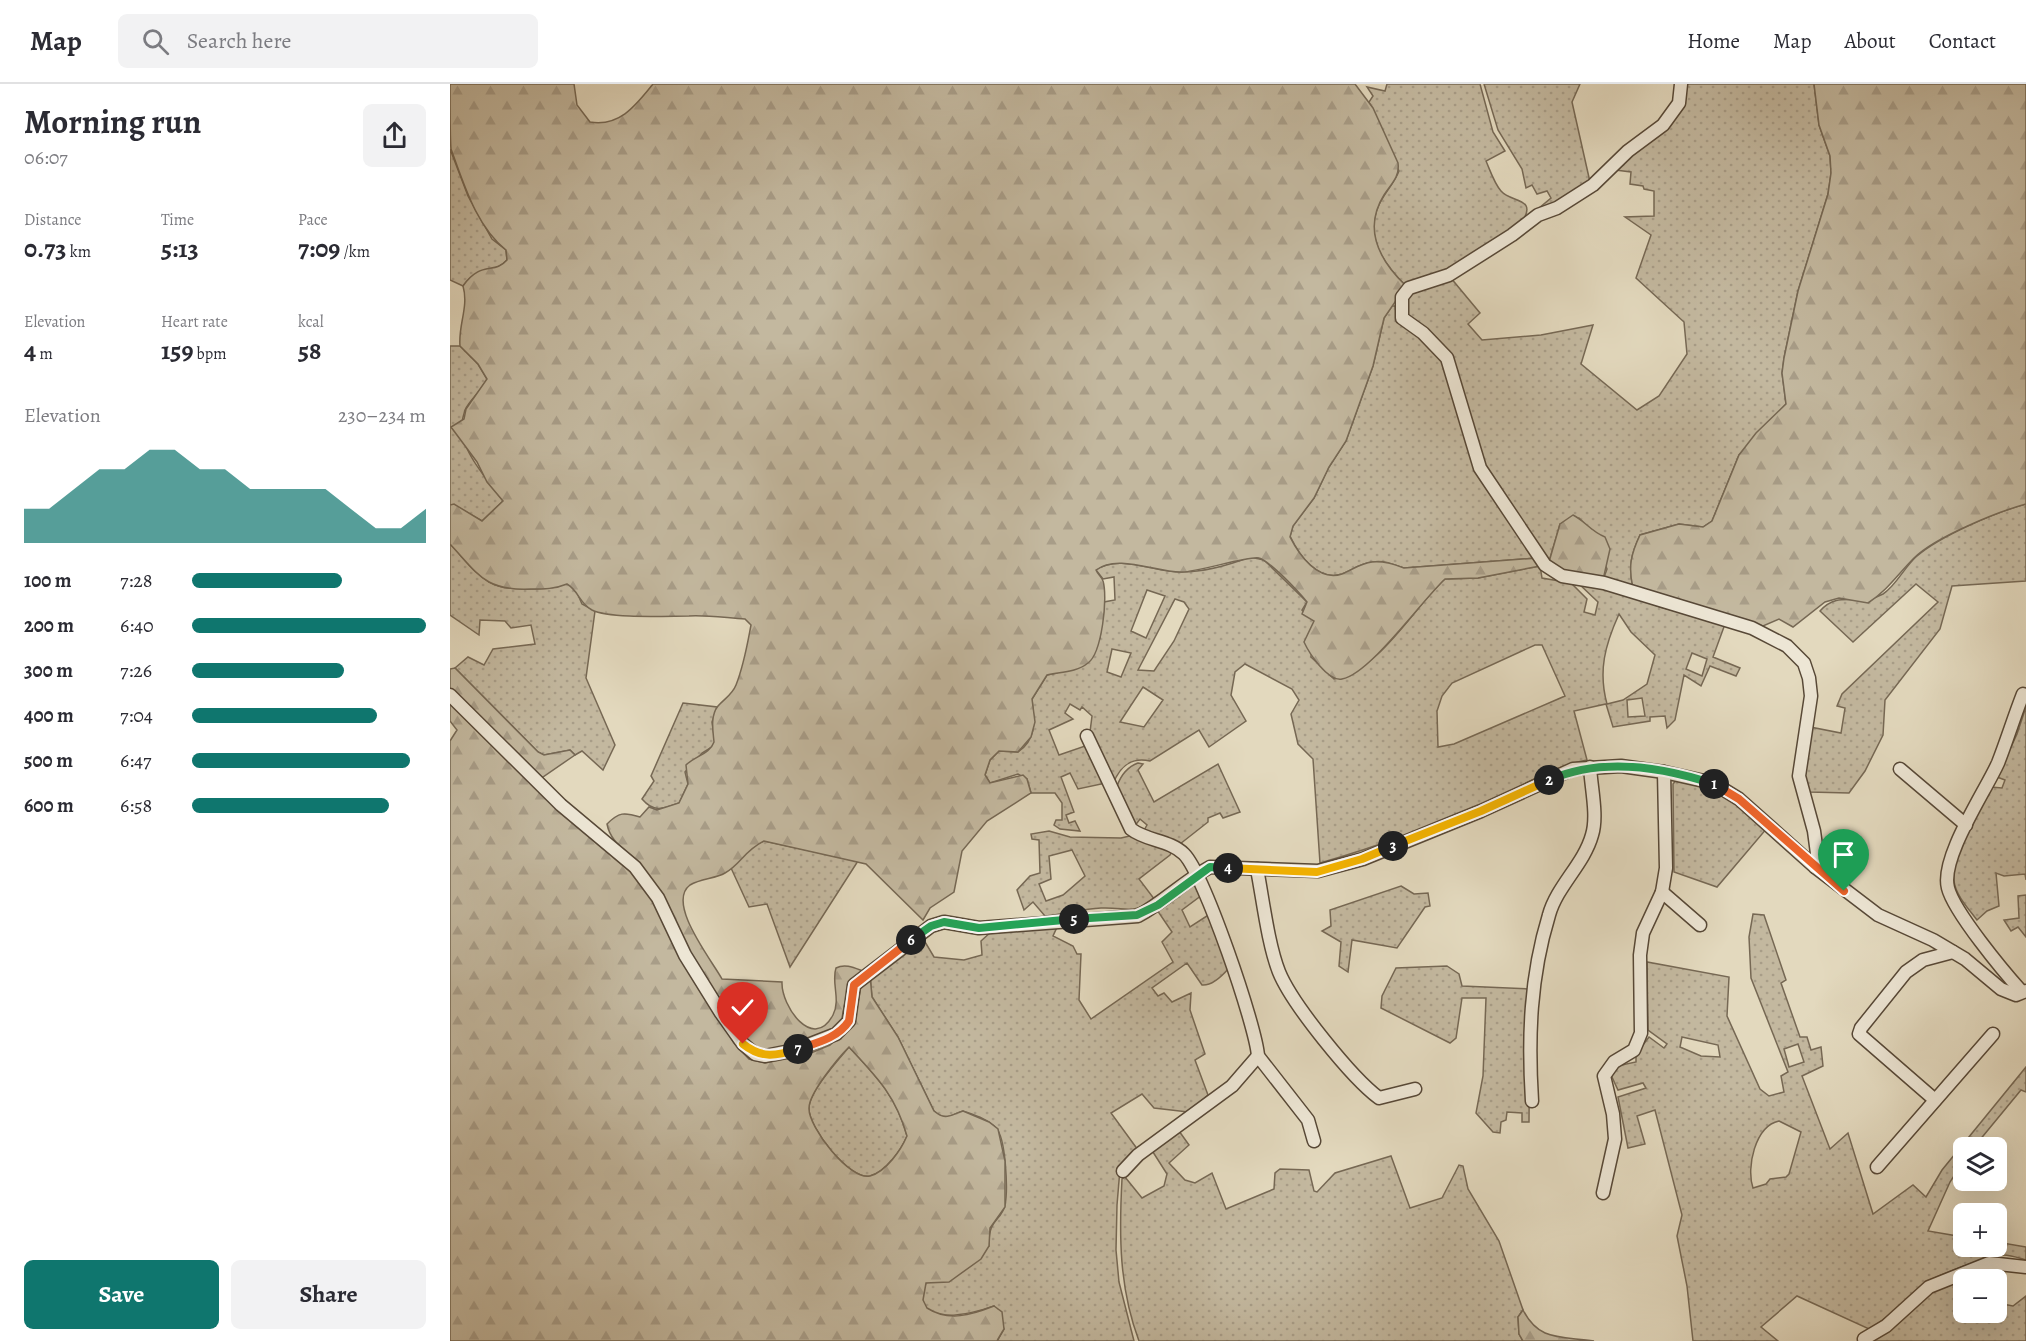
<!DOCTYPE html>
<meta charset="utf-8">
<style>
:root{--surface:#fff;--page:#f2f2f3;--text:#2b2b33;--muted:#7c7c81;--line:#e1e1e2;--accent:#0f766e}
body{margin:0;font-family:Alegreya,serif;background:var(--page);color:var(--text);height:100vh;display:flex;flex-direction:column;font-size:22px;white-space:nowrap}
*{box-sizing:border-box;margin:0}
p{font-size:20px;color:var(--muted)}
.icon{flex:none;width:33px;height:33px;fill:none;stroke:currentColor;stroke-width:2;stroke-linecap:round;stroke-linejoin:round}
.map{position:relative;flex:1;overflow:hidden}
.panel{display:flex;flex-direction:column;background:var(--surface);width:450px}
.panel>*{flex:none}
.tools{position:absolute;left:1503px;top:1053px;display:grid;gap:12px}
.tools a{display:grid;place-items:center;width:54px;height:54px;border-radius:9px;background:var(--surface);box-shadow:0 6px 24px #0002;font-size:30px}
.pin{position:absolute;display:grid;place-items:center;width:51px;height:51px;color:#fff;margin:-62px -26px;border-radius:50% 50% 50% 0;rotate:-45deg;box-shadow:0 0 6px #0007}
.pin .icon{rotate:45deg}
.km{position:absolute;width:30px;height:30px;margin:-15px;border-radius:50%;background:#222;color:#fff;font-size:16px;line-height:30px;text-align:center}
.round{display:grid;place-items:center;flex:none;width:63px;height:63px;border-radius:9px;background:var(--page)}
.head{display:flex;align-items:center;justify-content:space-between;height:102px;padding:0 24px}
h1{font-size:33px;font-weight:700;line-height:45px}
.figures{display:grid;grid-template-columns:repeat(3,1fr);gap:9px;height:102px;padding:6px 24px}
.figures div{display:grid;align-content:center}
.figures b{font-size:26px;font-weight:700}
.figures small{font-size:16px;font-weight:400}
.figures p{font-size:16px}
.chart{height:168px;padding:12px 24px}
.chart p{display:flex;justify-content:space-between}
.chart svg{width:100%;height:108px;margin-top:6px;fill:var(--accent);opacity:.7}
.cta{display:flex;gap:12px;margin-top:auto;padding:12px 24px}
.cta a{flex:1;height:69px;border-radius:9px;background:var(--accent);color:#fff;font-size:24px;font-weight:700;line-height:69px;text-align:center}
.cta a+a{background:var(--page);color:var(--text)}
ul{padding:0 24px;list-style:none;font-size:20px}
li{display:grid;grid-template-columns:96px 72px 1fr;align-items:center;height:45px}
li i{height:15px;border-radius:8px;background:var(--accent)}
header{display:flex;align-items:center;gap:36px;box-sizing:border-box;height:84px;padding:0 30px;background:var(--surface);border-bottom:2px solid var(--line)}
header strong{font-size:28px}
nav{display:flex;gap:33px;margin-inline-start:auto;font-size:21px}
.search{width:420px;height:54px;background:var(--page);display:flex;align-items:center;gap:15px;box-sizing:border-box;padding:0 21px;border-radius:9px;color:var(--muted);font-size:22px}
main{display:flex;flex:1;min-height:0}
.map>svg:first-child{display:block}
</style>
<header>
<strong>Map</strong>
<div class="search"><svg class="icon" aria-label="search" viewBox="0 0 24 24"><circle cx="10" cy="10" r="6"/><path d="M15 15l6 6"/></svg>Search here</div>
<nav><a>Home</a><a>Map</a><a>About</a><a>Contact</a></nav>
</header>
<main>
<section class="panel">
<div class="head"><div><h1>Morning run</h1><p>06:07</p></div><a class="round"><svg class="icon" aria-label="share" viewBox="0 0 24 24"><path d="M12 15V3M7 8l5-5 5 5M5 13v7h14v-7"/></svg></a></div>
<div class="figures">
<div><p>Distance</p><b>0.73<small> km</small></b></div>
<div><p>Time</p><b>5:13</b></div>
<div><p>Pace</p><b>7:09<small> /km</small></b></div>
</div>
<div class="figures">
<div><p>Elevation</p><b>4<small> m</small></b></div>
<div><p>Heart rate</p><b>159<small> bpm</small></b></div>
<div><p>kcal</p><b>58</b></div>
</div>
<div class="chart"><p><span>Elevation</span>230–234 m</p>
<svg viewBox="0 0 160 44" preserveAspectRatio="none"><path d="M0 44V30L10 30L20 22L30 14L40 14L50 6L60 6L70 14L80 14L90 22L100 22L110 22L120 22L130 30L140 38L150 38L160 30V44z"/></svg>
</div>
<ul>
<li><b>100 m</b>7:28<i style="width:64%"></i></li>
<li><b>200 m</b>6:40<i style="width:100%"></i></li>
<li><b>300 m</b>7:26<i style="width:65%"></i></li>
<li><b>400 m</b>7:04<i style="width:79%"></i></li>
<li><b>500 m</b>6:47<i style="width:93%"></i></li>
<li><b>600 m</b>6:58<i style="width:84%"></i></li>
</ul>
<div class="cta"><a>Save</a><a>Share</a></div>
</section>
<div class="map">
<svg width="1576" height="1257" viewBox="0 0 1576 1257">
<defs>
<pattern id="grass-dots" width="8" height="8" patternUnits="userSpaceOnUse" patternTransform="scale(1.5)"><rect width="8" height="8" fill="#c3b89f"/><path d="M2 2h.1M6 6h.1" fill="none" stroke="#a89d88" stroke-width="1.8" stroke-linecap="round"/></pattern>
<pattern id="forest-firs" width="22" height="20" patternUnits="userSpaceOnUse" patternTransform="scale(1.5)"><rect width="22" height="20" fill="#c3b89f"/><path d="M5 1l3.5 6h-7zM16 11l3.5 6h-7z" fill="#a89d88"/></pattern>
</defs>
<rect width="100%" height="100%" fill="#e3d9be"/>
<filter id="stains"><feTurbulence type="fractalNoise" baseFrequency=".00333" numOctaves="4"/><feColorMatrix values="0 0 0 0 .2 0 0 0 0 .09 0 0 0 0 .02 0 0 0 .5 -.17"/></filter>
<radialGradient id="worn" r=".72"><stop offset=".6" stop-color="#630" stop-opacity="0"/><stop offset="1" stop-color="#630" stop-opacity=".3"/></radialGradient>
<!-- grass -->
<g fill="url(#grass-dots)" stroke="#766854" stroke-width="1.5" fill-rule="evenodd">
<path d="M937,0H1030L1043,48L1055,67L1036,77C1040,86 1044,99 1051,107C1061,119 1088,113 1072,138L1003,184L956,202C935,181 915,155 928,123C933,110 944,100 949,87L919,18L923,12L917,3L935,7Z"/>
<path d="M1034,0H1130L1122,18L1140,98L1099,122L1089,124L1101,114L1097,107L1087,110L1082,101L1076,104L1072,85L1048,46Z"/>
<path d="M1235,0H1364L1369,41L1380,72L1381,89L1378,110L1348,207L1334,274L1332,289L1336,320L1289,371L1262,437L1253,443L1229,440L1190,451C1181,470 1178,483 1183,504L1153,496L1157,485L1142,448L1129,434L1110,440L1099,478L1032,382L998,269L958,236L955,214L961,207L1000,193L1030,229L1018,240L1032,256L1091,251L1143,241L1131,280L1187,326L1209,312L1237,270L1234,238L1186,194L1201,151L1175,133L1204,132V107L1194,105L1193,102L1180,100L1181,88L1165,86L1215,44Z"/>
<path d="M0,65L18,112L42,155L56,166L57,176C44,191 26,182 13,202L0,196Z"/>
<path d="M942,222H945L947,229L989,267L1017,351L1086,474L954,484C943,480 934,476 922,478C911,479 902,486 892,490C868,498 849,471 840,452L843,442L864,414L879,383L896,357L923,282L934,234Z"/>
<path d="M0,262H10L28,280L37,295C32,307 20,315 15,326C2,361 35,391 53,417L32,437L4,421H0Z"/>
<path d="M1576,420V497L1502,502L1490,545L1435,616L1433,651L1415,687L1399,709L1359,708L1354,696L1360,643L1391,649L1395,624L1387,622L1392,610L1488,518L1466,500L1403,558L1370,527C1390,505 1408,524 1433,510C1446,502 1455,482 1467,472C1490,452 1546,428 1576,420Z"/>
<path d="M0,460C29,491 35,507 81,505C94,505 105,505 117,499L125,504L132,520L145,527L136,594L165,661L153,686L132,667L125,671L120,666L94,671L88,668L5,584L18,573L34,581L43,565L85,560L81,541L61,544L55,537L30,536L29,551L0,531Z"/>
<path d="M800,473L814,476L857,518L852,526L864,537L861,573L884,595C931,585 962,525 995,495L1028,494L1090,482L1092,494L1121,499L1137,515L1134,528L1145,531L1148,518L1128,499L1169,507L1210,523L1275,540L1263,573L1290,584L1286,592L1260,582L1251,602L1234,591L1225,636L1217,644L1215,632L1200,633V637L1163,643L1156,620L1124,627L1137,676C1104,682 1078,699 1048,713C991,739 930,762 870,779L863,675L848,660L841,630L849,616L842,605L795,580L785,588L781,611L796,637L759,663L749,646L700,677C681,673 670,682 663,700L640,648L642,632L632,623L630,626L620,620L615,629L623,635L599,646L609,671L635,662L640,665L656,699L628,705L620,689L611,693L624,728L616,731L619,739L625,737L630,747L610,745L604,741L606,736H612V719L605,709H581L577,695L568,690L540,699L535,691L540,676L549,667L568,668C588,654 584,636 582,615L597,591L607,589L650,554L654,518L665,516L664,493L653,495L646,486C669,469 706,489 732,488C755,488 779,481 800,473ZM697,506L715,512L696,554L681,547ZM725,515L734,518L739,525L724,557L704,587L688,586ZM1169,530L1181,548L1205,571L1197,600L1173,616L1157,620C1148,587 1155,561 1169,530ZM1085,561H1092L1115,612L1004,660L988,663L987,627L992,612L1002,599ZM662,565L681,569L671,593L657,588ZM1242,569L1257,575L1252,592L1236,585ZM693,603L713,616L694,643L670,638ZM1192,614L1195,632L1178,633L1177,616Z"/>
<path d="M233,619L267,623L262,638L265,658L262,663L252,669L235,688L238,700L229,719C213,725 204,729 192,715L204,697L201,692Z"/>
<path d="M1576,623V796L1575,790L1554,792L1546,789L1549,822L1537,827L1527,836C1519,825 1506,812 1504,797C1500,774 1530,724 1541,703L1552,704L1555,696L1547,693L1567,650Z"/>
<path d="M688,679L693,680L688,686L704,718L768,680L790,728L773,734L770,729L758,734V738L730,760L693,748L697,741L690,735L684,743L667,702C671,691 677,683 688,679Z"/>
<path d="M1227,695L1268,707L1318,743L1267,803L1224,788L1223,700Z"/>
<path d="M599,747L620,753L671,754L684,751L723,765L720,771L689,795L705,816C679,831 678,823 651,824C633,825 614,830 595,832L583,818L574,826L567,806L580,792L590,789L589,756L582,755L581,750ZM622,766L635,792L613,811L596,817L589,800L601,795L599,772Z"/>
<path d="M314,757L408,777L340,883L317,820L299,823L281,784L299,764Z"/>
<path d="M747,798L752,811L732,826L740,843L760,830L779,884C773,891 763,902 752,901L737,879L702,904L708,912L714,909L722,918L741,909L740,926L755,970L745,976L758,1011L738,1028L704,1024L692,1010L661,1029L688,1066L670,1085L667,1121L666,1166L669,1198L684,1257H547L554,1245L544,1222C523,1230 457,1246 476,1199L539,1162C538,1134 551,1138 555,1121C558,1106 556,1054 546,1044C538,1035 524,1031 513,1027C500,1031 496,1037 484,1027L448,953L422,913L420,891L471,851L484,873L514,876L532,871L531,857L543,846L608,841L603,852L623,862L627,870H631L629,916L641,935L723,878L712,858L722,848L707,826Z"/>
<path d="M951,802L964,810L978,809L980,822L975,823L947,864L902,856L898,888L889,882L891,858L872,847L881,842L880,826Z"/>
<path d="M1576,811V853L1568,843L1561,847L1554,836L1569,834L1568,812Z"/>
<path d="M1303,830L1314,831L1336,896L1331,899L1350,953H1357L1361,966L1371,963L1373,982L1352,992L1380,1065L1398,1049L1423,1130L1463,1101L1476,1113L1492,1086L1576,983V1008L1571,1006L1524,1063L1514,1064L1513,1078L1500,1098L1478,1147L1513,1153L1514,1162H1546L1547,1158L1576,1163V1176C1569,1174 1561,1171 1553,1171C1543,1170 1485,1192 1476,1199C1456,1214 1441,1233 1419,1245L1347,1212L1311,1243L1328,1257H1243L1237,1202L1227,1152L1232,1131L1205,1026L1187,1032L1195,1060L1178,1064L1168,1013L1196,1004L1193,999L1168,1006L1161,991L1168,976L1172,981L1186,978V970L1199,953L1214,964L1217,960L1198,946L1197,878L1279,893L1277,932L1310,1005L1319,1012L1334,1008L1331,992L1338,988L1301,894L1299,853ZM1232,953L1268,961L1270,973L1251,972L1230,963ZM1348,960L1354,978L1339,983L1334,965ZM1329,1037L1351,1048L1339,1090L1336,1093L1320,1095L1316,1100L1303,1104C1296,1084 1305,1042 1329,1037Z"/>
<path d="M997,882L1009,890L1012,902L1080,905L1079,1038H1072V1029L1057,1028L1056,1036L1051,1038L1050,1049L1043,1048L1026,1029L1033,992L1036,914H1012L1006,954L1000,959L931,924L932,912L946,884Z"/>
<path d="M399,963C427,993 446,1012 457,1052C451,1066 436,1087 420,1092C400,1097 358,1043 359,1024C359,1008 388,976 399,963Z"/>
<path d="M729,1047L739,1061L719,1079L735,1096L745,1099L762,1089L776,1125L824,1105L825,1089L830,1085L859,1086L864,1107L867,1108L885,1089L941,1072L960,1124L992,1114L1009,1081L1013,1082L1018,1105L1049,1157L1073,1226L1068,1233L1069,1250L1073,1257H689C669,1204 669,1151 672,1095L675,1093L692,1114L714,1102L717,1090L701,1065Z"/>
<path d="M1543,1178L1541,1195L1514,1196V1228H1546L1547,1219L1563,1222L1576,1212V1257H1414L1472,1209Z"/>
</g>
<!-- forest -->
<g fill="url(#forest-firs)" stroke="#766854" stroke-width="1.5" fill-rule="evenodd">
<path d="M0,0H124L127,21L140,38C170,43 186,21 203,0H905L923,24L948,79C950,93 941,100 934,111C912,146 931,178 956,202L934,234L923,282L896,357L879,383L864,414L843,442L840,453C849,471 868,498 892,490C902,486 911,479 922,478C934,477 943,480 954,484L1086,474L1090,482L1028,494L995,495C973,515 920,590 892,595C878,598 859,569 854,558L864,537L852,530L857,518C848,507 821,478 809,474C801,471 748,488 732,488C707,489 668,469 646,486C648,491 652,493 653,497C658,513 652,569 638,579C627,588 611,588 597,591L582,615L585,638L581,653L568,668L549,667L540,676L535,691L540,699L573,691L577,695L581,709L537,737L512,767L504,808L480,824L473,836L416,780L314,757C294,767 290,781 275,789C265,795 251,794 240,801C216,819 261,875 272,895L332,898C331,922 363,968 383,931C391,916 381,898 386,884C395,879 405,884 413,887C397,904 394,919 391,941L375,951L312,968C271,942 221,835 194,789C184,770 161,762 157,740C169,728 174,728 190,733L199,723L207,726L229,719L238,700L236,681C245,672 260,670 264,658C263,647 260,632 268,622C275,614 282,611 286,601C294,581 297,562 301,541L295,535C277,534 258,531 239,532C217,532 160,535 142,526C129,519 129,507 117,500C105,505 94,505 81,505C35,507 29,491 0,460V421L4,420L32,437L53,417L37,398L27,378L1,343L14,335L16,325L37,295L28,280L10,262C8,241 19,223 13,202C31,176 44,191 57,176L56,166C26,142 14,100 1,65C0,55 0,14 0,0Z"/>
<path d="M1364,0H1576V420C1547,428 1485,453 1464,474C1448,490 1437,507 1418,519L1389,514L1375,518L1343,543L1329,535L1313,542L1183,504C1178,483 1181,470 1190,451L1229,440L1253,443L1262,437L1289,371L1306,349L1336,320L1332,289L1334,274L1348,207L1378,110L1381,89L1380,72L1369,41Z"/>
<path d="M1123,431C1134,436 1140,447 1155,453L1160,465L1153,496L1124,492L1099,478L1110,440Z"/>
<path d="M5,584L88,668L94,671L120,666L125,671L90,695L0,604V585Z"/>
<path d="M0,617L182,787L204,817L232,876L284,959L299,975L315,979L356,971L380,961L404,940L411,902L420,891L422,913L448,953L484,1027C496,1037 500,1031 513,1027L539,1038L548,1045L555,1077V1123L540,1144L539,1162L531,1175L499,1198L476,1199L473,1216L477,1224C499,1238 521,1231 544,1222L552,1228L554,1245L547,1257H0V657L7,646L0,637ZM399,963C427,993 446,1012 457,1052C451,1066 436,1088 420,1092C400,1097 358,1043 359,1024C359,1009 388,974 399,963Z"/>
<path d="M1073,1226C1089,1257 1109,1252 1144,1257H1073L1069,1250L1068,1233Z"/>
</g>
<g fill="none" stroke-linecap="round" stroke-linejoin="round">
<defs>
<g id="minor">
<path d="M1231,0L1229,19L1213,41L1178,67L1143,101L1107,124L1088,131L1062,151L999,191L959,204L952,213V234L973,249L997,274L1030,384L1095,481L1112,492L1154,499L1302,544L1337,562L1354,579L1359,594L1361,612L1349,692L1364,747L1368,777L1365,783"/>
<path d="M0,611L111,721L185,783L208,814L235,871L271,929L293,960L305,970L315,972L345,966L386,950L399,937L404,901L481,842L494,838L529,844L688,832C714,818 734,797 760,783L868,787L913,775L1031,727L1123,685L1171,682L1214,688L1263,699L1289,715L1365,783L1428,831L1483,856L1515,875L1551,905L1566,911L1576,907"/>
<path d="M637,652L681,745C696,757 720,756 734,770C754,790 806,942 808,972L858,1036L864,1057"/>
<path d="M1450,685L1516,741"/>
<path d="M807,785C813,816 818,860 829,888C842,920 902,994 929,1014L965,1005"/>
<path d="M1212,808L1250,841"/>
<path d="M1572,908C1554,888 1504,828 1498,804C1490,774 1535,708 1548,679C1557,656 1564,633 1573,610"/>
<path d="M1485,1016L1409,950L1411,944L1456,888L1473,876L1503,868"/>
<path d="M1082,1017C1078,954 1080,893 1099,831C1107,802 1134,780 1142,751C1148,732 1141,703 1140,683"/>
<path d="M1427,1083L1543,950"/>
<path d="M673,1087L688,1071L782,1002L808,972"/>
<path d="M1153,1109L1165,1055L1163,1030L1154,992L1164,978L1184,966L1191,949L1190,871L1193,849L1212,808L1216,784L1214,688"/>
<path d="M1414,1255L1436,1242L1479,1203L1539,1179L1576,1183"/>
</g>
</defs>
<!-- minor casing -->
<use href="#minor" stroke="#574837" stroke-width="15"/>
<!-- minor -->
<use href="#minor" stroke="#ede6d5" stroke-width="12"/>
</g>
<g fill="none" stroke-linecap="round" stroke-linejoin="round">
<defs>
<path id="split-1" d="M1264,700L1289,715L1394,807"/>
<path id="split-2" d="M1099,696C1151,673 1210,682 1264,700"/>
<path id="split-3" d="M943,762L1031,727L1099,696"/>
<path id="split-4" d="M778,784L867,788L912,775L943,762"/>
<path id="split-5" d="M624,835L687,831L708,821L760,783L778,784"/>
<path id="split-6" d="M461,856L481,842L494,838L529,844L624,835"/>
<path id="split-7" d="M348,965C366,959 388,954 399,937L404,901L461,856"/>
<path id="split-8" d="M293,960C312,975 326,972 348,965"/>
</defs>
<!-- split-1 casing -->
<use href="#split-1" stroke="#fff" stroke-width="12"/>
<!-- split-2 casing -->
<use href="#split-2" stroke="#fff" stroke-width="12"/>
<!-- split-3 casing -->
<use href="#split-3" stroke="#fff" stroke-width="12"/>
<!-- split-4 casing -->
<use href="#split-4" stroke="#fff" stroke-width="12"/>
<!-- split-5 casing -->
<use href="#split-5" stroke="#fff" stroke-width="12"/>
<!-- split-6 casing -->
<use href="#split-6" stroke="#fff" stroke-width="12"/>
<!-- split-7 casing -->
<use href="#split-7" stroke="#fff" stroke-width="12"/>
<!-- split-8 casing -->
<use href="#split-8" stroke="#fff" stroke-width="12"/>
<!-- split-1 -->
<use href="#split-1" stroke="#f0652b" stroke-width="8"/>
<!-- split-2 -->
<use href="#split-2" stroke="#22a559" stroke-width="8"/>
<!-- split-3 -->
<use href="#split-3" stroke="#f5b400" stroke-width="8"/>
<!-- split-4 -->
<use href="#split-4" stroke="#f5b400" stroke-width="8"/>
<!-- split-5 -->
<use href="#split-5" stroke="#22a559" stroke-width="8"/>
<!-- split-6 -->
<use href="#split-6" stroke="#22a559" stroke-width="8"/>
<!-- split-7 -->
<use href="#split-7" stroke="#f0652b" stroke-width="8"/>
<!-- split-8 -->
<use href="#split-8" stroke="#f5b400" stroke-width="8"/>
</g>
<rect width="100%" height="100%" filter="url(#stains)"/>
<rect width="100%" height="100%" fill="url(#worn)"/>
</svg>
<div class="tools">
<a><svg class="icon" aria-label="layers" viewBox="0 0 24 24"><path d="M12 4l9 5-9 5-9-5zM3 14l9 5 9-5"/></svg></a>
<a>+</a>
<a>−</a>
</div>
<div class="pin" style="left:1394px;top:807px;background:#1e9e55"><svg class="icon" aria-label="arrive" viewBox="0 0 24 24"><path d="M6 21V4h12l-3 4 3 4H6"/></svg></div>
<div class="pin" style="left:293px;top:960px;background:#d93025"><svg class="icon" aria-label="check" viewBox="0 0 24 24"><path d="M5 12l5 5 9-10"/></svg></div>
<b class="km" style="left:1264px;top:700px">1</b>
<b class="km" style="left:1099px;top:696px">2</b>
<b class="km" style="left:943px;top:762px">3</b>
<b class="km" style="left:778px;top:784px">4</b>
<b class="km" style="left:624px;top:835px">5</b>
<b class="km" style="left:461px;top:856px">6</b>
<b class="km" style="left:348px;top:965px">7</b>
</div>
</main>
